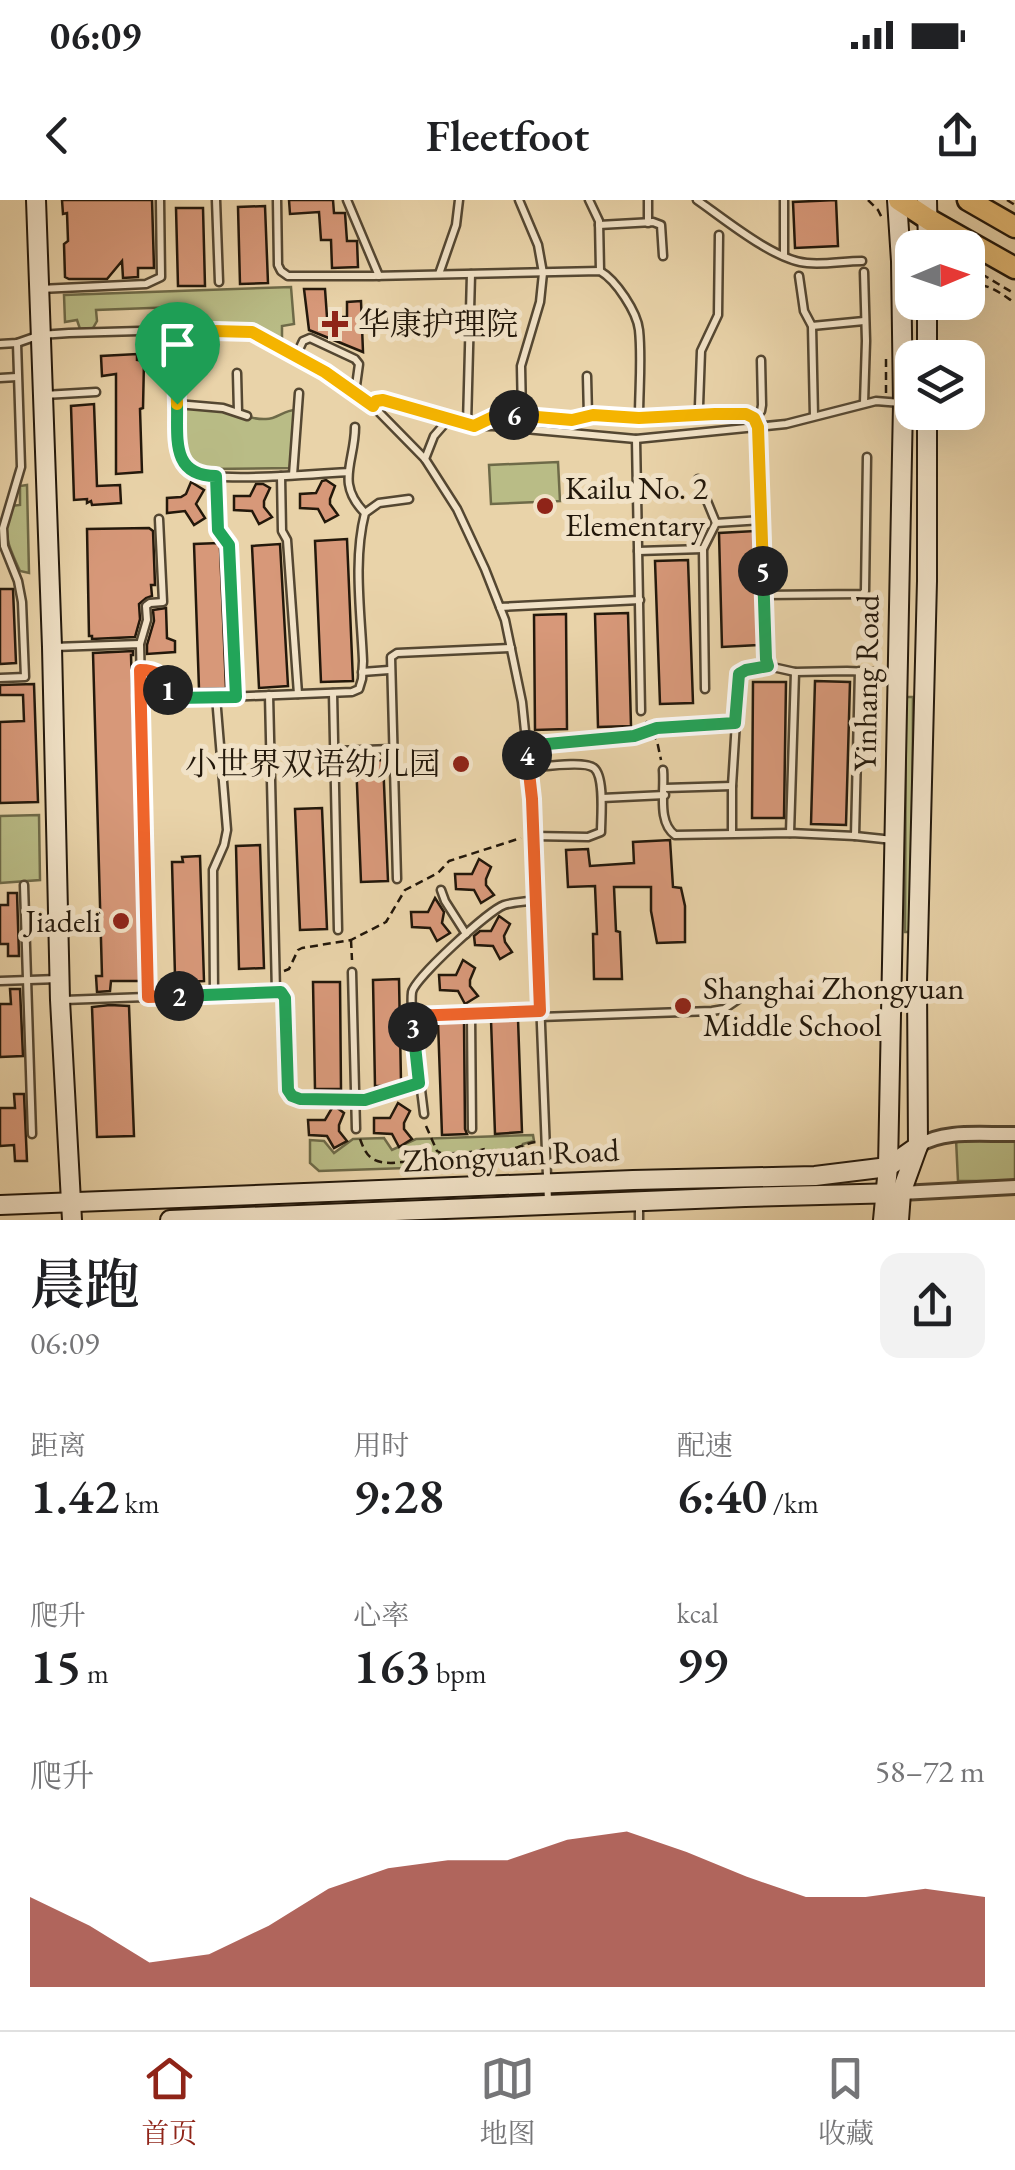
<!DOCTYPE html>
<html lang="zh">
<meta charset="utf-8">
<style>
:root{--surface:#fff;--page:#f2f2f2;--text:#202124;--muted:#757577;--line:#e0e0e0;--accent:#8f2418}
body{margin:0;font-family:"EB Garamond","Noto Serif SC",serif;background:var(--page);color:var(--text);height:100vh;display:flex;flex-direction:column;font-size:38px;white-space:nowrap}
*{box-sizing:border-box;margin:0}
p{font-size:32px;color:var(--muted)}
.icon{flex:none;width:55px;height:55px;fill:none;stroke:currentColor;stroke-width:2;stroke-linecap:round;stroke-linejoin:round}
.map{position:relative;height:1020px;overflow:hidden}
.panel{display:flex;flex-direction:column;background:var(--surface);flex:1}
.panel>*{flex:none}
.needle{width:65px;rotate:88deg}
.controls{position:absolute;left:895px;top:30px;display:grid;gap:20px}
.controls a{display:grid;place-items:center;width:90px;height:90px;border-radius:20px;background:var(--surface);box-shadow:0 10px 40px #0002;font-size:50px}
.pin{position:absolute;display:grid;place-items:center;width:85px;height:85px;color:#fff;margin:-102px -42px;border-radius:50% 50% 50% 0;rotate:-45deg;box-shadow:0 0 10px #0007}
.pin .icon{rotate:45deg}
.km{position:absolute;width:50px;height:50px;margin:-25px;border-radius:50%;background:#222;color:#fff;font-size:28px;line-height:50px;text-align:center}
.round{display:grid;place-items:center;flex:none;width:105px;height:105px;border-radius:20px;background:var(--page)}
.head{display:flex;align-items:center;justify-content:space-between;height:170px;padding:0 30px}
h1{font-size:55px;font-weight:600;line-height:75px}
.metrics{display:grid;grid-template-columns:repeat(3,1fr);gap:15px;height:170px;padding:10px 30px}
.metrics div{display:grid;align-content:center}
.metrics b{font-size:50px;font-weight:600}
.metrics small{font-size:28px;font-weight:400}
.metrics p{font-size:28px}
.chart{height:280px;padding:20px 30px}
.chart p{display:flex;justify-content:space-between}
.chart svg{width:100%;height:180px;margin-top:10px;fill:var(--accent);opacity:.7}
.status{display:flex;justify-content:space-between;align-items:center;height:70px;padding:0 50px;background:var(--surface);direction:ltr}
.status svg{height:28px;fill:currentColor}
header{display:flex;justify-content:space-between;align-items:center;height:130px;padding:0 30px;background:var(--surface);font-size:45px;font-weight:600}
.menu{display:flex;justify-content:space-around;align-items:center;height:140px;border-top:2px solid var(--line);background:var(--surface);font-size:28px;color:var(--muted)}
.menu a{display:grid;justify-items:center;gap:5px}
.menu .current{color:var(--accent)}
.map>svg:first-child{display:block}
</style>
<div class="status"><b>06:09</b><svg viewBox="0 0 49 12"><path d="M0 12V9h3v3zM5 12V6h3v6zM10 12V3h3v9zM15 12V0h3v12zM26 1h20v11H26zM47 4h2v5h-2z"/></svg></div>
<header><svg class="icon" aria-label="back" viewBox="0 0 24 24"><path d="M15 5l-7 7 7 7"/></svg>Fleetfoot<svg class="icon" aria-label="share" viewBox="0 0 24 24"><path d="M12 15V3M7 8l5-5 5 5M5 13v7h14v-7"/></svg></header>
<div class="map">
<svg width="1015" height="1020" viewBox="0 0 1015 1020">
<rect width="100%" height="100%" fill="#e9d3a9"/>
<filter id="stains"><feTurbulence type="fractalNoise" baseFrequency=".002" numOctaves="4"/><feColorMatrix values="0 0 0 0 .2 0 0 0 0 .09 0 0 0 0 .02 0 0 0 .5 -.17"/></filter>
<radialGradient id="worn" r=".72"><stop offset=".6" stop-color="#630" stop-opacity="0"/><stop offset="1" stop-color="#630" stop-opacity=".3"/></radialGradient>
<!-- green -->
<g fill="#b9bc86" stroke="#6e6a48" stroke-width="2.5">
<path d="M291,87L294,124L282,126V143L256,129L184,124V110L178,107L96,110L97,121L93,128L80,129L77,120L65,122L64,95Z"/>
<path d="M179,206C195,208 211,208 227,211C240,214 252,220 266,219C278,219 283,210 296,210L293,268L209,269C176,260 182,234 179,206Z"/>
<path d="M558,262L560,301L491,304L489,265Z"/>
<path d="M27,285L29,373L20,371C8,345 2,335 11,306L20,305V286Z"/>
<path d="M906,497H913L912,732H905Z"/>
<path d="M39,615L40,680L0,683V616Z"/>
<path d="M533,935L534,941L523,944L524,964L319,971L310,963V940L324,941L334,953L353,939L384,938L392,950L416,939Z"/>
<path d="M1015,938V981H958L956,939Z"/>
</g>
<!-- building -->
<g fill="#d79879" stroke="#23180b" stroke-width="2.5">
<path d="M62,0H152L154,68H138V77L123,78L122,61L107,79H69L65,77L64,44L68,41L67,13L63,14Z"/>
<path d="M289,0H333L334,13H345L347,41H357L358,67L332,68L331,40H321L319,12L290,14Z"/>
<path d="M836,0L838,46L795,48L793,2Z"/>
<path d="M265,6L268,83L240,84L238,7Z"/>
<path d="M176,8H203L205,86H178Z"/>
<path d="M304,89H325L327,117H347V102L361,101L363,152L309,130Z"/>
<path d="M137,154V160L144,161L143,208L140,209L142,272L116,274V174L102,176L101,156Z"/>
<path d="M94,204L97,286L120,285L121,303L92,305L91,301L87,303V299L74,300L71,206Z"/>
<path d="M326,280L335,286L330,299V304L338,315L325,322L318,309L300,308V294L316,293L322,281Z"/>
<path d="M191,282L204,290L196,304L205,318L194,325L185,311L167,313V298L181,297L186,294Z"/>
<path d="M256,284H263L270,288L264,301V307L272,317L259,324L252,311L234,310V296H250Z"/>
<path d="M149,328L153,331L155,385H151L152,396L146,398L139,404L140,419L135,437L92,439V436H89L87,329Z"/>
<path d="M755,331L758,445L722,447L719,333Z"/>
<path d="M347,339L353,481L321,482L315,341Z"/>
<path d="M219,343L222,347L220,348L226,488L199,489L194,344Z"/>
<path d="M280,344L288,486L259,488L252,346Z"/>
<path d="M688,360L693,503L660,504L655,361Z"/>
<path d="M0,389H13L16,463L0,464Z"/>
<path d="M166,408L167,438L175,441V452L147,454V445L154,421L153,410Z"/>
<path d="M628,413L631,526L598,527L595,414Z"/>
<path d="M566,414L567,529L535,530L534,415Z"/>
<path d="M133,451V455H131L141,781H111L110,791L97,792L96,776H102L93,453Z"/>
<path d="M815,481L850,482L846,625L811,624Z"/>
<path d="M753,482H786L784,618H752Z"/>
<path d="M34,484L38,602L0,603V522L24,521L23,495H0V485Z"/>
<path d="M383,560L388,681L361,682L356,561Z"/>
<path d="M322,608L327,729L300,730L295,609Z"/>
<path d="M670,640L673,687L681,688L685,706V742L657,743L651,711V687H614L616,731L620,732L622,779H594L593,734H597L595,686L568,687L566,650L588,649L590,666L634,663L633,642Z"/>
<path d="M260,645L264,768L239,769L236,646Z"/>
<path d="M200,656L204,781L187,782V776H175L172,662H183L182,657Z"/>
<path d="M479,659L491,667L486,679V685L494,695L481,703L474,690L456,689L455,674H472Z"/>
<path d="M8,693H17L19,756H8V744H0V705H8Z"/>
<path d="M435,698L444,712L442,723L450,733L437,741L430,728L412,727L411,712H428Z"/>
<path d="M499,716L510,724L504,736L505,742L512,752L500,759L493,746L475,745L474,736L480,731H491Z"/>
<path d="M463,760L475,768L470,780V786L478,796L465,804L458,791L440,790L439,775H456Z"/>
<path d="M399,779L401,881L386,886H375L373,780Z"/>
<path d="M313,782H340L341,889H315Z"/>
<path d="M10,789H20L23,856L0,857V804H11Z"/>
<path d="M110,805L129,806L134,936L97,937L92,807Z"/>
<path d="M518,819L522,932L495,934L491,820Z"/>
<path d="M464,821L465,929L467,934L442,935L438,822Z"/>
<path d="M14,894H24L27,961H15L14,945L0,946V908H15Z"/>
<path d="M398,903L410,911L404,923V929L412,939L399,947L392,934L374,933V918H390Z"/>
<path d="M336,907L344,913L339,925V931L347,941L334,948L327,936L309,935L308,920H325L332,908Z"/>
</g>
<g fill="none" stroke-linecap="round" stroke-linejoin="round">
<defs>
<g id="lane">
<path d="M216,0L219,82"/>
<path d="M277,0L278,65L281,71L288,76H373L600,71C616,80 637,112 639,130C642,158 639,189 639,218"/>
<path d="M347,0L379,76"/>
<path d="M519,0L538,45L543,73L540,102L521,166L522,215"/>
<path d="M589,0L599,21L600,71"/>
<path d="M648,0V23"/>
<path d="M697,0C723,18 775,61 807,63C824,65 844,61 862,61"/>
<path d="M784,0V56"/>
<path d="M599,25L653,22L661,25L663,56"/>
<path d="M439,74L456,25L459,0"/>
<path d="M799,76L804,111L812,126L814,216"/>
<path d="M40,89L146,84L161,77L160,0"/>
<path d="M812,126L864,121"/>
<path d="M175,130L179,253C182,261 185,268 193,272C214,283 318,274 348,272"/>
<path d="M0,144L17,143L40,135L69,133L175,130L252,132L325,172L373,206L425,259L457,309L485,369L505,420L522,502L532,599L548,1001"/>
<path d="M296,156L303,141L310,138L355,159L359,164L355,193"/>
<path d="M237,173L238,212"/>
<path d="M587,176L588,216"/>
<path d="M0,178L17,177"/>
<path d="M44,195L96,192"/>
<path d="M864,203L866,141L864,72"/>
<path d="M177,204L223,208L247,216"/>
<path d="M373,206L376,201H383L474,226H493L636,239L786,224L876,201L901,203"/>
<path d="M696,214L699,206L701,151L718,115L719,35"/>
<path d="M754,218L761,211L762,205L761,160"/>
<path d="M467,224L471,74"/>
<path d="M474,226L495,216L506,215L572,220L593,215L639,218L746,214L754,218L758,227L766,459L768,466L795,472L847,471L895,473"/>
<path d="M355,227C355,262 335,283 365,313"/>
<path d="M636,239L641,511"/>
<path d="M425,259L434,236L448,220"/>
<path d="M293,275L299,193"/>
<path d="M216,276L218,330L229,345L236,497"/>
<path d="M281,276L282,331L287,340L298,494"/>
<path d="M698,279L716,323"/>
<path d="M638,351L703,349"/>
<path d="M764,395L862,394L865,391L867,257"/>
<path d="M500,407L640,400"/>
<path d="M140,444L147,420L146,406L150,403L163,402L159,319"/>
<path d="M54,447L140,444L148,797"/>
<path d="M141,471C170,470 158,486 175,499L352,492L359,489L362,479L363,461C361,413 353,360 365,313L379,303L409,299"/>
<path d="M362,472L389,470"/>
<path d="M0,478L25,477L22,402L18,381L4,346L3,328L21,267L17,143"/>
<path d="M705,489L703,349L716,323L762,320"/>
<path d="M333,493L338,730"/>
<path d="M269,495L276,792"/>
<path d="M334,551L392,549"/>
<path d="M528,568C542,567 584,560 594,568C605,577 601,618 601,632L588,637L533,636"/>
<path d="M663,570C665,591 657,622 675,635L790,633L855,636L859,471"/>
<path d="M665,588L732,586"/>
<path d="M602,598L665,595"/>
<path d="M732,633V586L739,473L746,470L768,466"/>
<path d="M790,633L795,472"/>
<path d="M855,636L893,640"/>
<path d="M397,679L391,457L397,453L511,448"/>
<path d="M24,685L32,934"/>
<path d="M441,690L445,701L466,734"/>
<path d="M352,772L356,929"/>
<path d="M0,781L58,779"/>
<path d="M214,794L213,670L224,645L227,630L216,497"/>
<path d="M64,800L281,792L285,798L289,890L292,895L312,901L365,900L419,883"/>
<path d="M471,814L472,929"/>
<path d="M412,816C412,809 411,800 412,792C415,778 488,711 504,705C513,702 525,702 535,700"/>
<path d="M540,817L712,811L724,809L740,798"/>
<path d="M424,914L412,816L540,811"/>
<path d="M639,1020V1004"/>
</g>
<g id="street">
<path d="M918,946C944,929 984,935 1015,934"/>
<path d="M901,993L1015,987"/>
</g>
<g id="secondary">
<path d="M36,0L52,447L60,800L72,1020"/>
<path d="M927,0L928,48"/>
<path d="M927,102V158"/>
<path d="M0,1005L633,980L815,976L888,967L918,946"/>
<path d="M170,1020L745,997L899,993"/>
<path d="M883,1020L888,967L903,204L901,61L897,0"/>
<path d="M899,1020L901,993L918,946L917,783L927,381V212"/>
</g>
<g id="primary">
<path d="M899,0L928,19L1015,68"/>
<path d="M968,0L1015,27"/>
</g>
</defs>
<!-- lane casing -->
<use href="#lane" stroke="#544732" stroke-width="11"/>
<!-- street casing -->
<use href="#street" stroke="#544732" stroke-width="18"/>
<!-- secondary casing -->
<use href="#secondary" stroke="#23180b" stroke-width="22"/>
<!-- primary casing -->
<use href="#primary" stroke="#23180b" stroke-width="25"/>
<!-- path -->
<g stroke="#23180b" stroke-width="2.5" stroke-dasharray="8 5" stroke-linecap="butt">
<path d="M868,0L878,10L882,18"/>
<path d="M1007,0L1015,5"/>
<path d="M968,77L985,76L1015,94"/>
<path d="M968,86C986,81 1000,93 1015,103"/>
<path d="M949,106L952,102"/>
<path d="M886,193V156"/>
<path d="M646,521L657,541L661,560"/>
<path d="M539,545L634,536L657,528L724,524"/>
<path d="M351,740L352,760"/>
<path d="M284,771L289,769L298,750L302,748L351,740L386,722L405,690L438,673L449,661L521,638"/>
<path d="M426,926L437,951L441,953"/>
<path d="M360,939C363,947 366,955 373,959C391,969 419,957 437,955C454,952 469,954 485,949C505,956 518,945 536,942"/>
</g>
<!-- lane -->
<use href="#lane" stroke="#f1e2c7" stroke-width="6"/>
<!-- street -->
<use href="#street" stroke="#f1e2c7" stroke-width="12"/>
<!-- secondary -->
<use href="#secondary" stroke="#f1e2c7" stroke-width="18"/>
<!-- primary -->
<use href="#primary" stroke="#e4ba74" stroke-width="20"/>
</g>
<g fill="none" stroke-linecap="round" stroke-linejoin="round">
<defs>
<path id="split-1" d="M168,490L175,498L236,497L229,345L218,330L216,276C170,276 178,237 177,204"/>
<path id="split-2" d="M168,490C162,475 157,470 140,470L148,797L179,796"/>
<path id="split-3" d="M179,796L281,792L285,798L288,890L292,896L300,899L365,900L419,883L413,827"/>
<path id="split-4" d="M413,827L412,816L540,811L532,599L527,555"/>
<path id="split-5" d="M527,555L526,546L634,536L657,528L735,523L739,474L746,470L768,466L766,459L763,371"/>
<path id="split-6" d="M514,215L572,220L593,215L639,218L715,214H746L754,218L758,227L763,371"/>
<path id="split-7" d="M177,204L175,130L252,132L325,172L373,206L376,201L383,200L474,226L495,216L514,215"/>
</defs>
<!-- split-1 casing -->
<use href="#split-1" stroke="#fff" stroke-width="20"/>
<!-- split-2 casing -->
<use href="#split-2" stroke="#fff" stroke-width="20"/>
<!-- split-3 casing -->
<use href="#split-3" stroke="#fff" stroke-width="20"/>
<!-- split-4 casing -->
<use href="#split-4" stroke="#fff" stroke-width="20"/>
<!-- split-5 casing -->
<use href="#split-5" stroke="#fff" stroke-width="20"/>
<!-- split-6 casing -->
<use href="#split-6" stroke="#fff" stroke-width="20"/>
<!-- split-7 casing -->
<use href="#split-7" stroke="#fff" stroke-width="20"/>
<!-- split-1 -->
<use href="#split-1" stroke="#22a559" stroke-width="12"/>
<!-- split-2 -->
<use href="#split-2" stroke="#f0652b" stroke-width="12"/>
<!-- split-3 -->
<use href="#split-3" stroke="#22a559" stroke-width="12"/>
<!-- split-4 -->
<use href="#split-4" stroke="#f0652b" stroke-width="12"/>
<!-- split-5 -->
<use href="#split-5" stroke="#22a559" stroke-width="12"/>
<!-- split-6 -->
<use href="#split-6" stroke="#f5b400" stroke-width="12"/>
<!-- split-7 -->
<use href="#split-7" stroke="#f5b400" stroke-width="12"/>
</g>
<!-- markers -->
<g fill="#8f2418" stroke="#f1e2c7" stroke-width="4">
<path d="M330 109h10v10h10v10h-10v10h-10v-10h-10v-10h10z"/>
<circle cx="545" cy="306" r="10"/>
<circle cx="461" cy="564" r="10"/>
<circle cx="121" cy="721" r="10"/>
<circle cx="683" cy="806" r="10"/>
</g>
<g text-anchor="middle" stroke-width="10" stroke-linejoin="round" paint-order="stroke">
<!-- poi labels -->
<g font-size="32" fill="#23180b" stroke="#f1e2c7" text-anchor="start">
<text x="358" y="135">华康护理院</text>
<text x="565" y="299">Kailu No. 2<tspan x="565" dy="37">Elementary</tspan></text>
<text x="441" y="575" text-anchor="end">小世界双语幼儿园</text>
<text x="101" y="732" text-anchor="end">Jiadeli</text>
<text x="703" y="799">Shanghai Zhongyuan<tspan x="703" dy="37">Middle School</tspan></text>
</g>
<!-- street labels -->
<g font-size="32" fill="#23180b" stroke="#f1e2c7">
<text transform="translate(866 483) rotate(-89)" y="11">Yinhang Road</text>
<text transform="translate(511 955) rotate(-3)" y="11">Zhongyuan Road</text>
</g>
</g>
<rect width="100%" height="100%" filter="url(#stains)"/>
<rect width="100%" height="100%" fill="url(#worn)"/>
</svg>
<div class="controls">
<a><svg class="needle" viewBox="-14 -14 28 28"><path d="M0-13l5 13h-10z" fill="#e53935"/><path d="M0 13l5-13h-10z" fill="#757577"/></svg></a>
<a><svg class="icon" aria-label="layers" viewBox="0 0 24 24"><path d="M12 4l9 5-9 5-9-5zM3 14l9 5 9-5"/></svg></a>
</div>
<div class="pin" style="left:177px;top:204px;background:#1e9e55"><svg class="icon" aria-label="arrive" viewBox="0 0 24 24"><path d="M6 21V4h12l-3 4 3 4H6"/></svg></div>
<b class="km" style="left:168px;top:490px">1</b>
<b class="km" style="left:179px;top:796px">2</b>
<b class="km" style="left:413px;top:827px">3</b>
<b class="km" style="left:527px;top:555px">4</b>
<b class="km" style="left:763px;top:371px">5</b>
<b class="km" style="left:514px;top:215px">6</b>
</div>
<section class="panel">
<div class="head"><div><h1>晨跑</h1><p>06:09</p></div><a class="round"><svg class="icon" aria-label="share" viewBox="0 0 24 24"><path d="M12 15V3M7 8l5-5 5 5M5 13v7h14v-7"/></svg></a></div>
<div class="metrics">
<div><p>距离</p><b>1.42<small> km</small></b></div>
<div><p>用时</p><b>9:28</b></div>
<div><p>配速</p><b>6:40<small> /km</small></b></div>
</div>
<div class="metrics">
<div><p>爬升</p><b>15<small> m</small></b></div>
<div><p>心率</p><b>163<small> bpm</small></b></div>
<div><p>kcal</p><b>99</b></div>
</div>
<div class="chart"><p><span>爬升</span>58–72 m</p>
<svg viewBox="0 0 160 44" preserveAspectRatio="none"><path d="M0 44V22L10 29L20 38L30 36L40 29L50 20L60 15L70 13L80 13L90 8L100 6L110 11L120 17L130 22L140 22L150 20L160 22V44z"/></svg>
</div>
</section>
<nav class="menu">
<a class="current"><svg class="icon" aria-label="home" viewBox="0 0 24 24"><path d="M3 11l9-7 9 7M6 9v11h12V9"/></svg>首页</a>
<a><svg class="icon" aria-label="map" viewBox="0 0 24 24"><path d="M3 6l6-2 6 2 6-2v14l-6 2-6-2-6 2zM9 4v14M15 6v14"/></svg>地图</a>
<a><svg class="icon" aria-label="saved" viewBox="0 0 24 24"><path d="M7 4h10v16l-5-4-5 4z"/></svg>收藏</a>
</nav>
